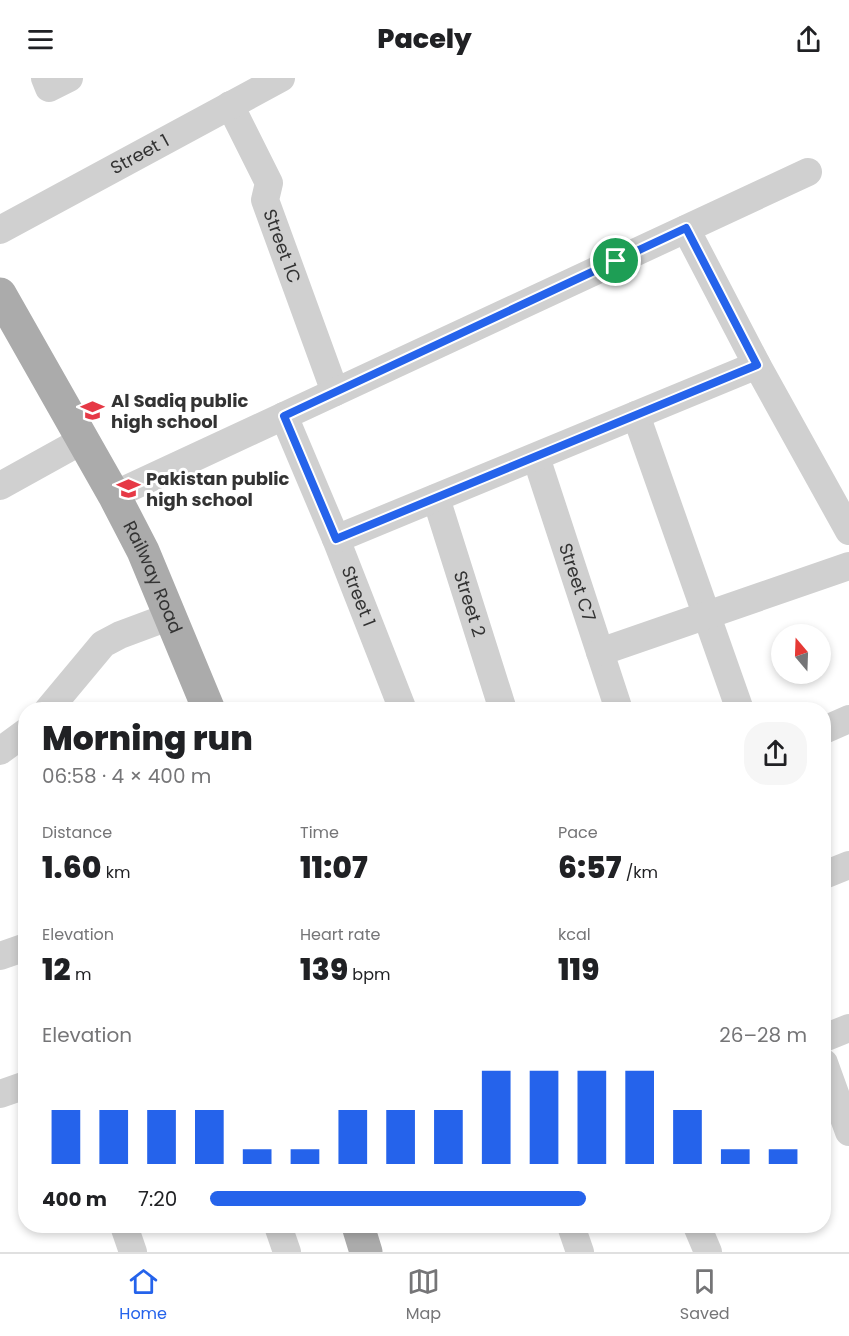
<!DOCTYPE html>
<meta charset="utf-8">
<style>
:root{--surface:#fff;--page:#f6f6f6;--text:#202124;--muted:#757577;--line:#e0e0e0;--accent:#2563eb}
body{margin:0;font-family:Poppins,sans-serif;background:var(--page);color:var(--text);height:100vh;display:flex;flex-direction:column;font-size:22px;white-space:nowrap}
*{box-sizing:border-box;margin:0}
p{font-size:20px;color:var(--muted)}
.icon{flex:none;width:33px;height:33px;fill:none;stroke:currentColor;stroke-width:2;stroke-linecap:round;stroke-linejoin:round}
.map{position:relative;flex:1;overflow:hidden}
.drawer{position:absolute;left:18px;top:624px;width:813px;height:531px;display:flex;flex-direction:column;background:var(--surface);border-radius:24px;box-shadow:0 3px 9px #0003}
.drawer>*{flex:none}
.needle{width:39px;rotate:341deg}
.buttons{position:absolute;left:771px;top:546px;display:grid;gap:12px}
.buttons a{display:grid;place-items:center;width:60px;height:60px;border-radius:50%;background:var(--surface);box-shadow:0 3px 9px #0003;font-size:30px}
.pin{position:absolute;display:grid;place-items:center;width:51px;height:51px;color:#fff;margin:-26px;border:3px solid #fff;border-radius:50%;box-shadow:0 2px 6px #0007}
.round{display:grid;place-items:center;flex:none;width:63px;height:63px;border-radius:24px;background:var(--page)}
.headline{display:flex;align-items:center;justify-content:space-between;height:102px;padding:0 24px}
h1{font-size:33px;font-weight:800;line-height:45px}
.stats{display:grid;grid-template-columns:repeat(3,1fr);gap:9px;height:102px;padding:6px 24px}
.stats div{display:grid;align-content:center}
.stats b{font-size:30px;font-weight:800}
.stats small{font-size:16px;font-weight:400}
.stats p{font-size:16px}
.chart{height:168px;padding:12px 24px}
.chart p{display:flex;justify-content:space-between}
.chart svg{width:100%;height:108px;margin-top:6px;stroke:var(--accent);stroke-width:6}
ul{padding:0 24px;list-style:none;font-size:20px}
li{display:grid;grid-template-columns:96px 72px 1fr;align-items:center;height:45px}
li i{height:15px;border-radius:8px;background:var(--accent)}
header{display:flex;justify-content:space-between;align-items:center;height:78px;padding:0 24px;background:var(--surface);font-size:27px;font-weight:800}
.tab-bar{display:flex;justify-content:space-around;align-items:center;height:84px;border-top:2px solid var(--line);background:var(--surface);font-size:16px;color:var(--muted)}
.tab-bar a{display:grid;justify-items:center;gap:3px}
.tab-bar .active{color:var(--accent)}
.map>svg:first-child{display:block}
</style>
<header><svg class="icon" aria-label="menu" viewBox="0 0 24 24"><path d="M4 6h16M4 12h16M4 18h16"/></svg>Pacely<svg class="icon" aria-label="share" viewBox="0 0 24 24"><path d="M12 15V3M7 8l5-5 5 5M5 13v7h14v-7"/></svg></header>
<div class="map">
<svg width="849" height="1174" viewBox="0 0 849 1174">
<rect width="100%" height="100%" fill="#fff"/>
<g fill="none" stroke-linecap="round" stroke-linejoin="round">
<!-- minor -->
<g stroke="#d0d0d0" stroke-width="28">
<path d="M45,0L49,10L69,0"/>
<path id="s1" d="M230,27L269,105L265,122L335,314"/>
<path d="M686,151L757,287L849,453"/>
<path id="s2" d="M0,152L281,0"/>
<path d="M636,337L740,632"/>
<path id="s3" d="M284,338L336,461L403,632"/>
<path id="s4" d="M536,379L619,632"/>
<path d="M0,408L83,362"/>
<path d="M114,417L808,94"/>
<path id="s5" d="M436,420L503,632"/>
<path d="M336,461L757,287"/>
<path d="M600,574L849,488"/>
<path d="M48,632L103,566L120,557L171,538"/>
<path d="M824,652L849,641"/>
<path d="M0,673L26,654"/>
<path d="M824,797L849,787"/>
<path d="M0,878L26,869"/>
<path d="M824,960L849,950"/>
<path d="M824,985L849,1054"/>
<path d="M0,1016L26,1007"/>
<path d="M124,1148L133,1174"/>
<path d="M278,1148L287,1174"/>
<path d="M571,1148L580,1174"/>
<path d="M697,1148L708,1174"/>
</g>
<!-- major -->
<g stroke="#ababab" stroke-width="33">
<path id="s6" d="M0,216L114,417L143,473L209,632"/>
<path d="M358,1148L366,1174"/>
</g>
</g>
<g fill="none" stroke-linecap="round" stroke-linejoin="round">
<defs>
<path id="route" d="M686,150L757,287L336,461L284,338Z"/>
</defs>
<!-- route casing -->
<use href="#route" stroke="#fff" stroke-width="12"/>
<!-- route -->
<use href="#route" stroke="#2563eb" stroke-width="8"/>
</g>
<!-- icons -->
<defs>
<symbol id="school-bare" viewBox="-9 -9 18 18"><path d="M0-5L7-2L0 1L-7-2ZM-4 1L0 2.5L4 1V4Q0 6-4 4Z" fill="#e63946" stroke="#fff" stroke-width="2.5" paint-order="stroke"/></symbol>
</defs>
<g fill-rule="evenodd">
<use href="#school-bare" x="76" y="316" width="33" height="33"/>
<use href="#school-bare" x="112" y="394" width="33" height="33"/>
</g>
<g text-anchor="middle" stroke-width="6" stroke-linejoin="round" paint-order="stroke">
<!-- street labels -->
<g font-size="18" fill="#333" stroke="#fff">
<text dy="6" stroke="none"><textPath href="#s2" startOffset="159">Street 1</textPath></text>
<text dy="6" stroke="none"><textPath href="#s1" startOffset="154">Street 1C</textPath></text>
<text dy="6" stroke="none"><textPath href="#s6" startOffset="322">Railway Road</textPath></text>
<text dy="6" stroke="none"><textPath href="#s4" startOffset="132">Street C7</textPath></text>
<text dy="6" stroke="none"><textPath href="#s3" startOffset="195">Street 1</textPath></text>
<text dy="6" stroke="none"><textPath href="#s5" startOffset="111">Street 2</textPath></text>
</g>
<!-- poi labels -->
<g font-size="18" font-weight="bold" fill="#333" stroke="#fff" text-anchor="start">
<text x="111" y="329">Al Sadiq public<tspan x="111" dy="21">high school</tspan></text>
<text x="146" y="407">Pakistan public<tspan x="146" dy="21">high school</tspan></text>
</g>
</g>
</svg>
<div class="buttons">
<a><svg class="needle" viewBox="-14 -14 28 28"><path d="M0-13l5 13h-10z" fill="#e53935"/><path d="M0 13l5-13h-10z" fill="#757577"/></svg></a>
</div>
<div class="pin" style="left:616px;top:183px;background:#1e9e55"><svg class="icon" aria-label="arrive" viewBox="0 0 24 24"><path d="M6 21V4h12l-3 4 3 4H6"/></svg></div>
<section class="drawer">
<div class="headline"><div><h1>Morning run</h1><p>06:58 · 4 × 400 m</p></div><a class="round"><svg class="icon" aria-label="share" viewBox="0 0 24 24"><path d="M12 15V3M7 8l5-5 5 5M5 13v7h14v-7"/></svg></a></div>
<div class="stats">
<div><p>Distance</p><b>1.60<small> km</small></b></div>
<div><p>Time</p><b>11:07</b></div>
<div><p>Pace</p><b>6:57<small> /km</small></b></div>
</div>
<div class="stats">
<div><p>Elevation</p><b>12<small> m</small></b></div>
<div><p>Heart rate</p><b>139<small> bpm</small></b></div>
<div><p>kcal</p><b>119</b></div>
</div>
<div class="chart"><p><span>Elevation</span>26–28 m</p>
<svg viewBox="0 0 160 44" preserveAspectRatio="none"><path d="M5 44V22M15 44V22M25 44V22M35 44V22M45 44V38M55 44V38M65 44V22M75 44V22M85 44V22M95 44V6M105 44V6M115 44V6M125 44V6M135 44V22M145 44V38M155 44V38"/></svg>
</div>
<ul>
<li><b>400 m</b>7:20<i style="width:63%"></i></li>
</ul>
</section>
</div>
<nav class="tab-bar">
<a class="active"><svg class="icon" aria-label="home" viewBox="0 0 24 24"><path d="M3 11l9-7 9 7M6 9v11h12V9"/></svg>Home</a>
<a><svg class="icon" aria-label="map" viewBox="0 0 24 24"><path d="M3 6l6-2 6 2 6-2v14l-6 2-6-2-6 2zM9 4v14M15 6v14"/></svg>Map</a>
<a><svg class="icon" aria-label="saved" viewBox="0 0 24 24"><path d="M7 4h10v16l-5-4-5 4z"/></svg>Saved</a>
</nav>
